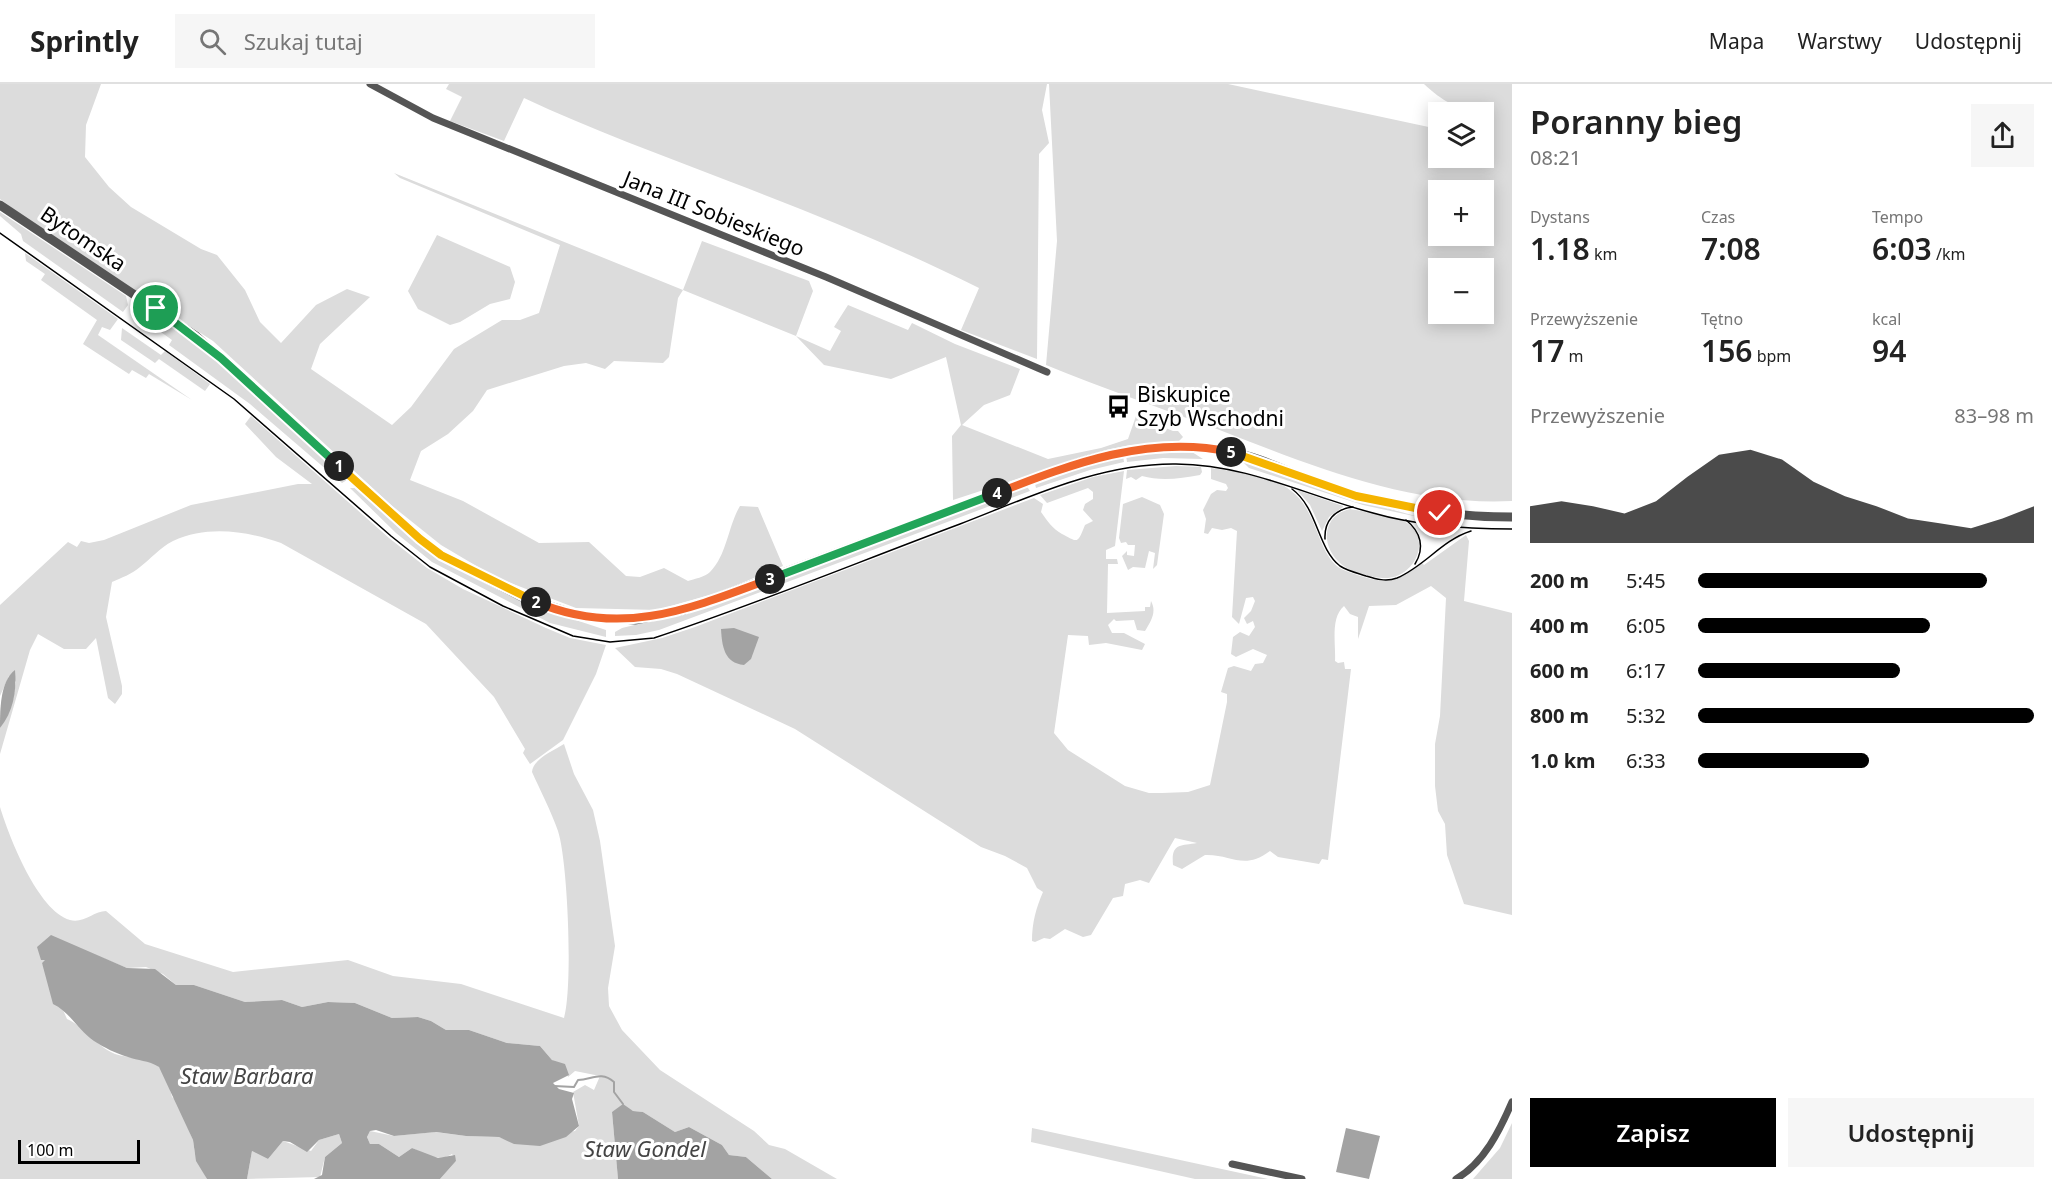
<!DOCTYPE html>
<html lang="pl">
<meta charset="utf-8">
<style>
:root{--surface:#fff;--page:#f6f6f6;--text:#222;--muted:#767676;--line:#e0e0e0;--accent:#000}
body{margin:0;font-family:"Noto Sans",sans-serif;background:var(--page);color:var(--text);height:100vh;display:flex;flex-direction:column;font-size:22px;white-space:nowrap}
*{box-sizing:border-box;margin:0}
p{font-size:20px;color:var(--muted)}
.icon{flex:none;width:33px;height:33px;fill:none;stroke:currentColor;stroke-width:2;stroke-linecap:round;stroke-linejoin:round}
.map{position:relative;flex:1;overflow:hidden}
.panel{display:flex;flex-direction:column;background:var(--surface);width:540px}
.panel>*{flex:none}
.tools{position:absolute;left:1428px;top:18px;display:grid;gap:12px}
.tools a{display:grid;place-items:center;width:66px;height:66px;border-radius:0px;background:var(--surface);box-shadow:0 3px 15px #0003;font-size:30px}
.scale{position:absolute;left:18px;bottom:15px;width:122px;box-sizing:border-box;padding-left:6px;border:3px solid #000;border-top:0;font-size:16px;line-height:21px;white-space:nowrap;color:#000;-webkit-text-stroke:4px #fff;paint-order:stroke}
.pin{position:absolute;display:grid;place-items:center;width:51px;height:51px;color:#fff;margin:-26px;border:3px solid #fff;border-radius:50%;box-shadow:0 2px 6px #0007}
.km{position:absolute;width:30px;height:30px;margin:-15px;border-radius:50%;background:#222;color:#fff;font-size:16px;line-height:30px;text-align:center}
.round{display:grid;place-items:center;flex:none;width:63px;height:63px;border-radius:0px;background:var(--page)}
.headline{display:flex;align-items:center;justify-content:space-between;height:102px;padding:0 18px}
h1{font-size:33px;font-weight:600;line-height:45px}
.figures{display:grid;grid-template-columns:repeat(3,1fr);gap:9px;height:102px;padding:6px 18px}
.figures div{display:grid;align-content:center}
.figures b{font-size:30px;font-weight:600}
.figures small{font-size:16px;font-weight:400}
.figures p{font-size:16px}
.chart{height:168px;padding:12px 18px}
.chart p{display:flex;justify-content:space-between}
.chart svg{width:100%;height:108px;margin-top:6px;fill:var(--accent);opacity:.7}
.action{display:flex;gap:12px;margin-top:auto;padding:12px 18px}
.action a{flex:1;height:69px;border-radius:0px;background:var(--accent);color:#fff;font-size:24px;font-weight:600;line-height:69px;text-align:center}
.action a+a{background:var(--page);color:var(--text)}
ul{padding:0 18px;list-style:none;font-size:20px}
li{display:grid;grid-template-columns:96px 72px 1fr;align-items:center;height:45px}
li i{height:15px;border-radius:8px;background:var(--accent)}
header{display:flex;align-items:center;gap:36px;box-sizing:border-box;height:84px;padding:0 30px;background:var(--surface);border-bottom:2px solid var(--line)}
header strong{font-size:28px}
nav{display:flex;gap:33px;margin-inline-start:auto;font-size:21px}
.search{width:420px;height:54px;background:var(--page);display:flex;align-items:center;gap:15px;box-sizing:border-box;padding:0 21px;border-radius:0px;color:var(--muted);font-size:22px}
main{display:flex;flex:1;min-height:0}
.map>svg:first-child{display:block}
</style>
<header>
<strong>Sprintly</strong>
<div class="search"><svg class="icon" aria-label="search" viewBox="0 0 24 24"><circle cx="10" cy="10" r="6"/><path d="M15 15l6 6"/></svg>Szukaj tutaj</div>
<nav><a>Mapa</a><a>Warstwy</a><a>Udostępnij</a></nav>
</header>
<main>
<div class="map">
<svg width="1512" height="1095" viewBox="0 0 1512 1095">
<rect width="100%" height="100%" fill="#fff"/>
<!-- green -->
<g fill="#dcdcdc" fill-rule="evenodd">
<path d="M0,0H101L86,41L85,73L109,103L131,123L201,165L217,171L245,206L260,238L281,259L316,221L347,205L370,213L320,260L311,285L392,341L411,323L454,265L502,236H520L539,229L560,161L400,94L394,89L683,206L702,157L809,197L813,207L796,252L830,267L841,247L834,243L848,221L908,246L912,239L955,260L1020,285L1010,311L984,321L962,341L1048,375L1101,364L1128,355L1136,332L1173,347H1178L1183,353L1177,359L1130,361L1106,366L953,416L952,352L961,341L946,273L891,295L824,281L796,252L683,206L678,214L669,273L663,279L614,277L605,285L586,279L564,282L487,306L473,327L448,350L421,367L410,396L463,417L539,459L589,458L626,492L640,493L664,484L688,497C694,495 705,493 710,488C727,471 728,442 740,422L758,423L783,482L720,508L657,526L576,524L495,493L441,461L391,421L213,257L61,160L0,115Z"/>
<path d="M449,0H1047L1042,26L1049,59L1039,70L1037,275L961,246L979,204C899,164 815,130 731,98C662,71 592,46 524,14L504,57L450,37L462,13L446,5Z"/>
<path d="M1049,0H1228L1438,45V74H1484V28C1460,28 1441,16 1424,0H1512V417C1407,422 1313,382 1217,345C1160,324 1102,304 1046,281L1057,157ZM1438,106H1484V152H1438ZM1438,184H1484V230H1438Z"/>
<path d="M0,128L126,212L128,221L123,228L23,157L21,150L0,132Z"/>
<path d="M437,151L510,183L515,198L510,215L490,220L460,238L450,241L418,225L408,207Z"/>
<path d="M25,169L118,235L110,246L102,243L98,251L192,316L149,290L146,294L132,286L129,290L83,260L97,236L41,196L45,190L26,177Z"/>
<path d="M138,223L147,224L211,271L347,396L342,399L250,320L169,261L172,256L133,228Z"/>
<path d="M122,244L161,271L165,267L210,300L205,307L159,275L155,279L121,256Z"/>
<path d="M251,332L389,454L427,484L463,505L546,544L570,554L606,561L596,590L563,656L530,680L523,669L525,665L494,613L426,540L281,459C246,447 208,441 173,457C159,464 151,475 140,483C132,490 121,494 112,498L106,533L122,602V610L115,620L108,614L96,554L86,565H64L38,550L30,566L0,670V644L13,616L16,598L9,592L0,612V521L68,458L77,463L81,457L89,459L104,456L191,421L298,400H312L276,373L245,340Z"/>
<path d="M1192,368L1203,375L1163,374L1127,378L1126,371Z"/>
<path d="M1123,372L1124,378L1090,386L1036,404L1035,400L1094,377Z"/>
<path d="M1248,377L1335,410L1423,434L1363,421L1249,384L1244,379Z"/>
<path d="M1176,382L1201,383L1202,388L1200,391C1180,395 1159,397 1142,392L1136,396L1131,393L1126,395L1127,386Z"/>
<path d="M1211,384C1236,388 1269,390 1290,406C1317,425 1317,467 1338,483C1346,488 1355,490 1364,493C1389,501 1402,494 1422,479L1424,481L1466,451L1469,457L1464,517L1512,529V831L1464,820L1447,771L1445,740L1438,727L1435,702V660L1440,632L1446,514L1431,502L1396,521L1369,522L1358,555V533L1350,530L1344,522C1330,534 1336,560 1335,577L1338,579L1344,578L1345,585H1351L1328,776L1322,775L1319,780L1278,773L1270,767C1243,787 1232,770 1205,771L1182,785L1173,781C1171,759 1180,762 1197,759L1175,754L1149,799L1140,796L1125,800L1123,812L1113,814L1091,851L1083,853L1065,845L1050,855L1044,854L1035,858L1032,857C1032,839 1036,824 1043,808L1037,804L1027,784L1005,772L981,763L795,645L677,590L661,585L635,583L615,564L662,554L695,543L1034,414L1043,420L1041,428C1048,438 1052,444 1062,450C1078,458 1077,461 1085,441L1093,437L1083,426L1085,420L1093,415V408L1088,404L1047,419L1040,411L1093,393L1124,387L1115,462L1106,466V475H1117L1118,480H1108L1107,529L1145,527V523H1150L1151,517C1157,528 1151,537 1145,547L1137,546L1134,536L1116,537L1114,535L1108,541L1112,549H1124L1145,560L1142,566L1106,559L1089,561L1088,552L1068,551L1054,649L1068,666L1125,702L1149,709H1162L1188,708L1210,701L1227,618V610L1221,608L1228,584L1234,582L1251,587L1255,580L1263,579L1267,571L1253,565L1236,573L1231,570L1233,553L1240,548L1249,552L1255,543L1253,537L1247,540L1244,534L1251,527L1255,517L1253,513L1246,514L1239,540L1232,533L1237,447L1231,444L1222,446L1212,444L1208,450L1204,449L1206,435L1203,426L1211,410L1217,406L1226,407L1228,404L1226,400L1211,395Z"/>
<path d="M1026,401L1030,407L659,546L636,551L615,552V548L622,544L697,526Z"/>
<path d="M350,404H356L438,474L527,520L606,546V553L550,539L432,478L396,449Z"/>
<path d="M1297,406L1343,422V423L1329,433L1322,447L1310,421Z"/>
<path d="M1142,413L1160,421L1164,430L1157,481L1153,485L1155,469L1149,467L1145,484L1133,483L1128,486L1122,472L1127,467V471L1134,472L1135,461H1128L1126,458L1121,459L1119,454L1123,420Z"/>
<path d="M1350,425C1361,427 1401,434 1407,439C1433,457 1413,494 1386,494C1372,494 1348,488 1339,478C1320,460 1323,431 1350,425Z"/>
<path d="M564,660L574,690L593,726L600,757L615,862L608,904L609,922L622,946L660,986L754,1047L769,1061L785,1065L837,1095H772L746,1073L729,1071L722,1061L689,1043L675,1048L643,1028L633,1027L626,1024L612,1028L618,1095H440L456,1077L452,1070C438,1079 426,1070 412,1064L399,1073L379,1060H370L367,1053L370,1047L394,1052L435,1048L466,1052L499,1053L510,1057L575,1047L579,1042L573,1008L585,1001L594,1006L600,992L575,987L568,993L566,985L552,976L540,962L507,959L469,946H446L431,937L418,933L392,934L355,919L328,918L302,923L282,916L245,918L194,901H176L163,890L146,883L127,884L81,865L45,875L46,878L42,879L67,935C84,942 96,962 115,970C129,975 148,972 159,983C166,991 170,1003 172,1013L176,1016L193,1056L195,1070L207,1095H0V723C9,753 38,827 70,836C83,840 94,827 106,827L145,860L233,888L348,876L393,892L461,900L564,934C573,904 568,778 558,747C551,727 541,708 532,688C533,675 553,667 564,660Z"/>
<path d="M1512,1039V1095H1473L1500,1064Z"/>
<path d="M1032,1044L1268,1095H1195L1031,1058Z"/>
<path d="M339,1050L342,1059L325,1073L320,1093L247,1095L252,1067L268,1075L283,1057L311,1067L319,1056Z"/>
</g>
<!-- water -->
<g fill="#a3a3a3">
<path d="M734,544L759,553L751,575L744,581C724,579 722,562 721,545Z"/>
<path d="M15,586C17,607 13,628 0,644C0,626 0,597 15,586Z"/>
<path d="M51,851L127,884L155,885L176,901H194L245,918L282,916L302,923L328,918L355,919L392,934L418,933L431,937L446,946H469L507,959L540,962L552,976L565,980L569,991L553,999L559,1005L574,1009L572,1015L579,1042L566,1053L540,1062L514,1060L499,1053L466,1052L436,1048L394,1052L376,1046L370,1047L367,1053L370,1060H379L399,1073L412,1064L438,1074L455,1071L456,1077L440,1095H314L322,1091L325,1073L342,1059L339,1050L319,1056L307,1068L290,1058L283,1057L268,1075L252,1067L247,1095H207L196,1077L193,1056L159,983C148,976 138,977 128,973C115,969 105,964 94,957C78,946 70,928 53,920L42,879L45,876H41L37,863Z"/>
<path d="M623,1020L633,1027L643,1028L675,1048L689,1043L722,1061L729,1071L746,1073L772,1095H618L612,1028Z"/>
<path d="M1346,1044L1380,1052L1369,1095L1336,1088Z"/>
</g>
<g fill="none" stroke-linecap="round" stroke-linejoin="round">
<!-- stream -->
<path stroke="#a3a3a3" stroke-width="2" d="M554,1002L574,1003L578,996C593,995 601,987 614,998V1008L623,1020"/>
<!-- minor -->
<g stroke="#555" stroke-width="7">
<path d="M370,0L433,34L826,193L1047,288"/>
<path d="M1232,1080L1302,1095"/>
<path d="M1456,1095C1484,1079 1500,1046 1512,1018"/>
</g>
<!-- tertiary -->
<path stroke="#555" stroke-width="9" d="M0,121L196,252L402,439L441,471L522,513L581,532L635,536L684,526L1060,385C1113,366 1170,357 1226,367C1262,373 1294,391 1329,403C1388,423 1449,433 1512,433"/>
<!-- tram -->
<g stroke="#000" stroke-width="1.5">
<path d="M0,149L234,315L391,452L430,483L503,522L573,552L610,558L654,554C757,520 858,478 960,440C1030,413 1100,379 1176,380C1250,381 1304,411 1373,429C1418,442 1465,445 1512,445"/>
<path d="M1292,405C1318,424 1317,464 1340,482C1348,487 1357,489 1366,492C1376,495 1386,498 1397,494C1424,483 1442,456 1471,447"/>
<path d="M1406,436C1421,448 1425,464 1415,480"/>
<path d="M1325,455C1324,437 1335,425 1353,423"/>
</g>
</g>
<g fill="none" stroke-linecap="round" stroke-linejoin="round">
<defs>
<path id="split-1" d="M156,224L221,274L339,382"/>
<path id="split-2" d="M339,382L420,455L441,471L536,518"/>
<path id="split-3" d="M536,518C621,554 690,525 770,495"/>
<path id="split-4" d="M770,495L997,409"/>
<path id="split-5" d="M997,409C1072,380 1149,350 1231,368"/>
<path id="split-6" d="M1231,368L1356,412L1440,429"/>
</defs>
<!-- split-1 casing -->
<use href="#split-1" stroke="#fff" stroke-width="12"/>
<!-- split-2 casing -->
<use href="#split-2" stroke="#fff" stroke-width="12"/>
<!-- split-3 casing -->
<use href="#split-3" stroke="#fff" stroke-width="12"/>
<!-- split-4 casing -->
<use href="#split-4" stroke="#fff" stroke-width="12"/>
<!-- split-5 casing -->
<use href="#split-5" stroke="#fff" stroke-width="12"/>
<!-- split-6 casing -->
<use href="#split-6" stroke="#fff" stroke-width="12"/>
<!-- split-1 -->
<use href="#split-1" stroke="#22a559" stroke-width="8"/>
<!-- split-2 -->
<use href="#split-2" stroke="#f5b400" stroke-width="8"/>
<!-- split-3 -->
<use href="#split-3" stroke="#f0652b" stroke-width="8"/>
<!-- split-4 -->
<use href="#split-4" stroke="#22a559" stroke-width="8"/>
<!-- split-5 -->
<use href="#split-5" stroke="#f0652b" stroke-width="8"/>
<!-- split-6 -->
<use href="#split-6" stroke="#f5b400" stroke-width="8"/>
</g>
<!-- icons -->
<defs>
<symbol id="bus-bare" viewBox="-9 -9 18 18"><path d="M-5-6H5V4H4V6H2V4H-2V6H-4V4H-5ZM-3.5-4V0h7V-4ZM-3.5 1.2v1.5H-2V1.2ZM2 1.2v1.5H3.5V1.2Z" fill="#000" stroke="#fff" stroke-width="2.5" paint-order="stroke"/></symbol>
</defs>
<g fill-rule="evenodd">
<use href="#bus-bare" x="1102" y="306" width="33" height="33"/>
</g>
<g text-anchor="middle" stroke-width="6" stroke-linejoin="round" paint-order="stroke">
<!-- street labels -->
<g font-size="21" fill="#000" stroke="#fff">
<text transform="translate(714 130) rotate(22)" y="7">Jana III Sobieskiego</text>
<text transform="translate(83 155) rotate(34)" y="7">Bytomska</text>
</g>
<!-- poi labels -->
<g font-size="21" fill="#000" stroke="#fff" text-anchor="start">
<text x="1137" y="318">Biskupice<tspan x="1137" dy="24">Szyb Wschodni</tspan></text>
</g>
<!-- water labels -->
<g font-size="22" font-style="italic" fill="#444" stroke="#fff">
<text x="247" y="1000">Staw Barbara</text>
<text x="645" y="1073">Staw Gondel</text>
</g>
</g>
</svg>
<div class="tools">
<a><svg class="icon" aria-label="layers" viewBox="0 0 24 24"><path d="M12 4l9 5-9 5-9-5zM3 14l9 5 9-5"/></svg></a>
<a>+</a>
<a>−</a>
</div>
<div class="scale">100 m</div>
<div class="pin" style="left:156px;top:224px;background:#1e9e55"><svg class="icon" aria-label="arrive" viewBox="0 0 24 24"><path d="M6 21V4h12l-3 4 3 4H6"/></svg></div>
<div class="pin" style="left:1440px;top:429px;background:#d93025"><svg class="icon" aria-label="check" viewBox="0 0 24 24"><path d="M5 12l5 5 9-10"/></svg></div>
<b class="km" style="left:339px;top:382px">1</b>
<b class="km" style="left:536px;top:518px">2</b>
<b class="km" style="left:770px;top:495px">3</b>
<b class="km" style="left:997px;top:409px">4</b>
<b class="km" style="left:1231px;top:368px">5</b>
</div>
<section class="panel">
<div class="headline"><div><h1>Poranny bieg</h1><p>08:21</p></div><a class="round"><svg class="icon" aria-label="share" viewBox="0 0 24 24"><path d="M12 15V3M7 8l5-5 5 5M5 13v7h14v-7"/></svg></a></div>
<div class="figures">
<div><p>Dystans</p><b>1.18<small> km</small></b></div>
<div><p>Czas</p><b>7:08</b></div>
<div><p>Tempo</p><b>6:03<small> /km</small></b></div>
</div>
<div class="figures">
<div><p>Przewyższenie</p><b>17<small> m</small></b></div>
<div><p>Tętno</p><b>156<small> bpm</small></b></div>
<div><p>kcal</p><b>94</b></div>
</div>
<div class="chart"><p><span>Przewyższenie</span>83–98 m</p>
<svg viewBox="0 0 160 44" preserveAspectRatio="none"><path d="M0 44V29L10 27L20 29L30 32L40 27L50 17L60 8L70 6L80 10L90 19L100 25L110 29L120 34L130 36L140 38L150 34L160 29V44z"/></svg>
</div>
<ul>
<li><b>200 m</b>5:45<i style="width:86%"></i></li>
<li><b>400 m</b>6:05<i style="width:69%"></i></li>
<li><b>600 m</b>6:17<i style="width:60%"></i></li>
<li><b>800 m</b>5:32<i style="width:100%"></i></li>
<li><b>1.0 km</b>6:33<i style="width:51%"></i></li>
</ul>
<div class="action"><a>Zapisz</a><a>Udostępnij</a></div>
</section>
</main>
